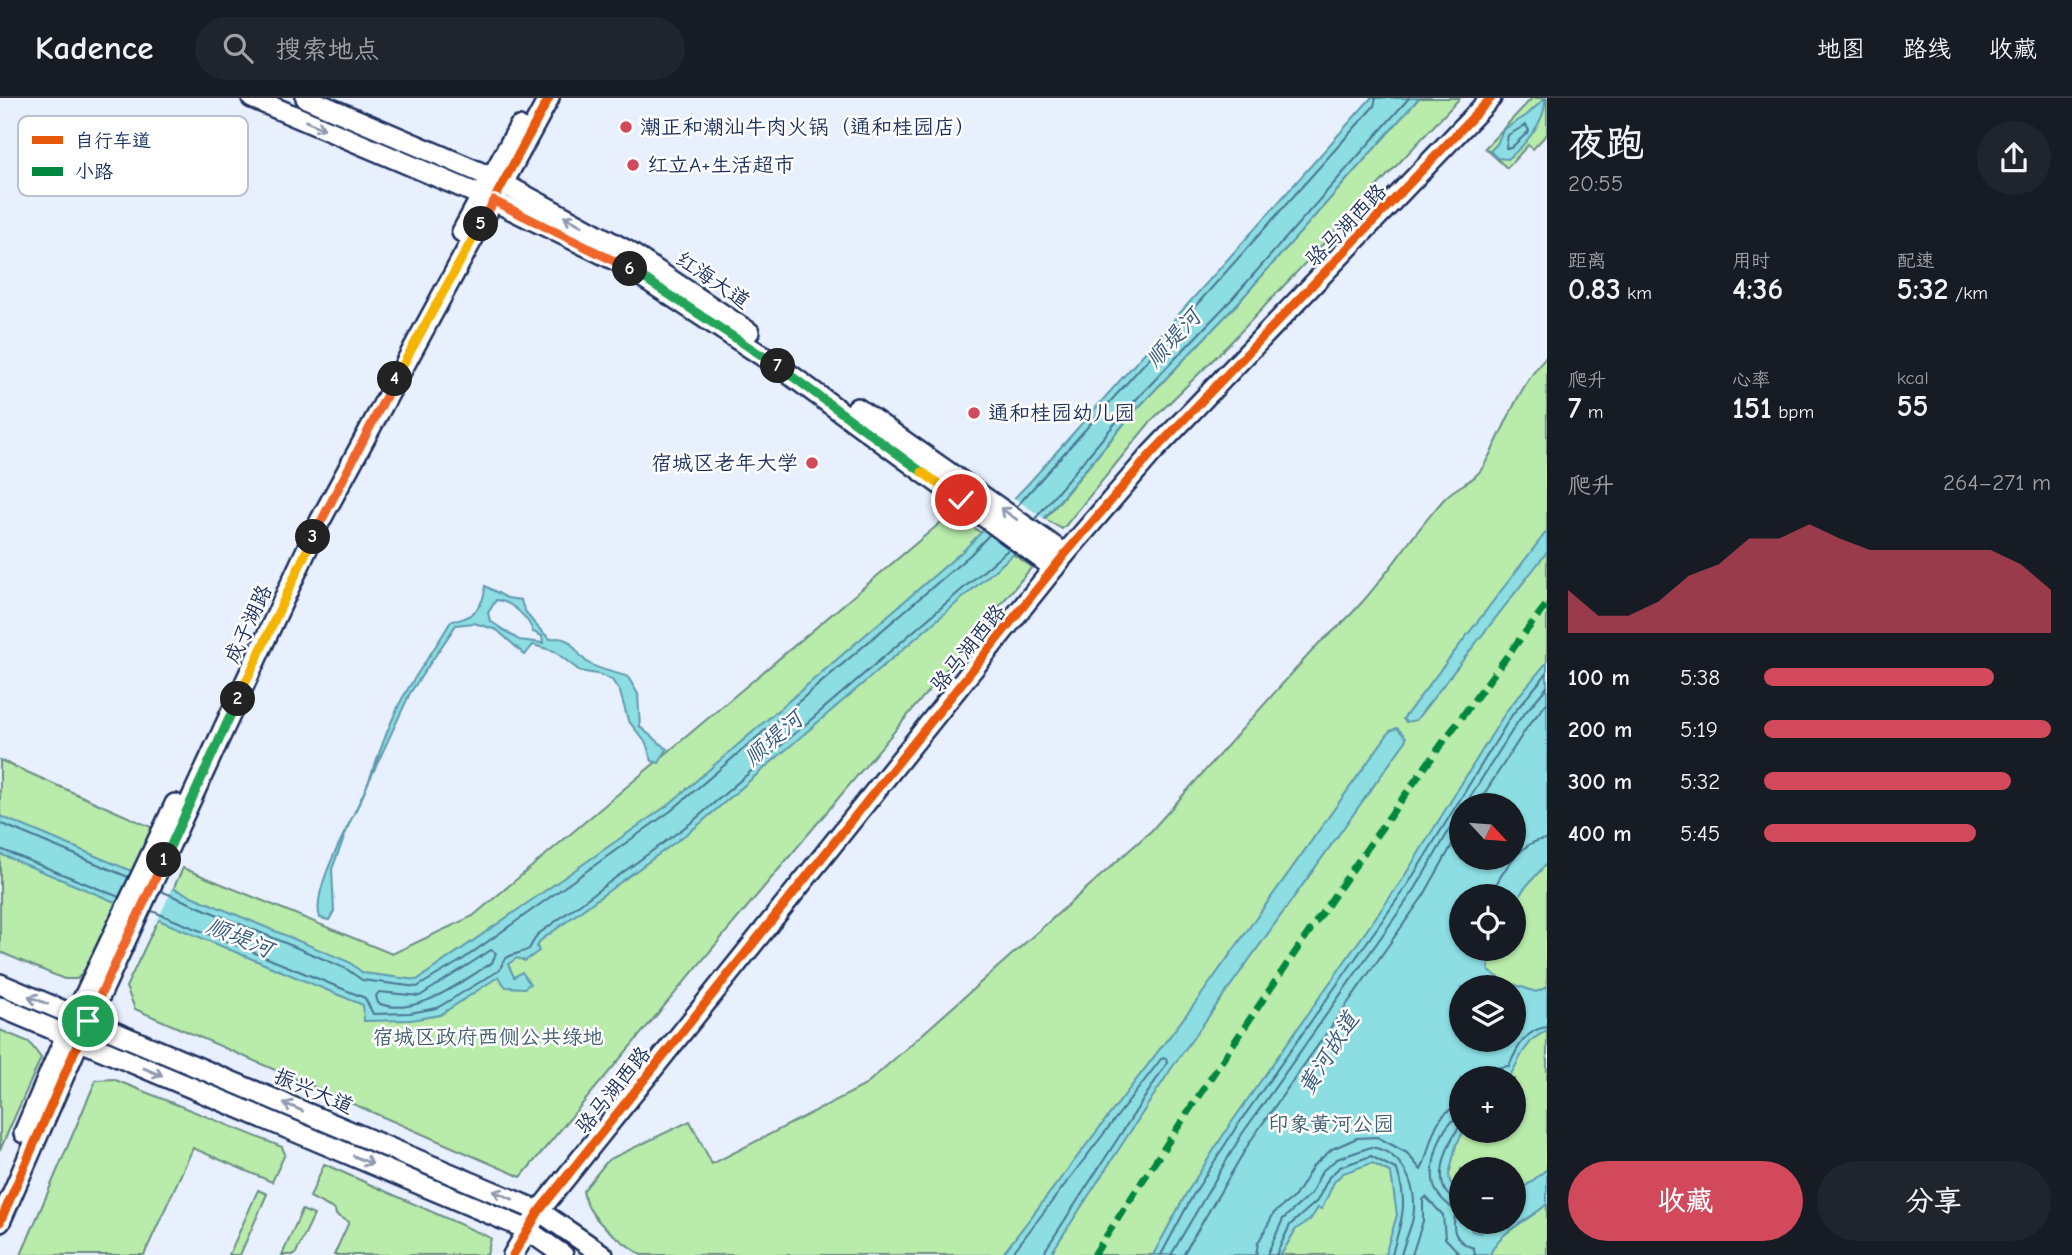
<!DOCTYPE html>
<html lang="zh">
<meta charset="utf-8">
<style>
:root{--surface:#171b24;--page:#20242c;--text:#f1f3f6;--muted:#9ea1a6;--line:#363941;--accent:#d1495b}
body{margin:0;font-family:"Comic Neue","LXGW WenKai TC",sans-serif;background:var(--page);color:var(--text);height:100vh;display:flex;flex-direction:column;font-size:26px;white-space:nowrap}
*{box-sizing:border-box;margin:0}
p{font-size:23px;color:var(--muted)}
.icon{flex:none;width:38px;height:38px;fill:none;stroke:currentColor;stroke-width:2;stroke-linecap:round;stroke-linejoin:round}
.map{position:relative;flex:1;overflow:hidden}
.sheet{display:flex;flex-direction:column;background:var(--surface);width:525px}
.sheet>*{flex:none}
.needle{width:46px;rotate:116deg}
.buttons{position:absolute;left:1449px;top:695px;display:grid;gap:14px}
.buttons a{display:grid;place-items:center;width:77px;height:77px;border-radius:50%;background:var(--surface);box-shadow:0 2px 5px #0004;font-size:35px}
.pin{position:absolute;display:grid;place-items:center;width:60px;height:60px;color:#fff;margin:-30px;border:4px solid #fff;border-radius:50%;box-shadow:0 2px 7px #0007}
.km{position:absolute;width:35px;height:35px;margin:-18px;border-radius:50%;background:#222;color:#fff;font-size:19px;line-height:35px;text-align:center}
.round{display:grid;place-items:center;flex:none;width:74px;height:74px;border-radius:37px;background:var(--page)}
.overview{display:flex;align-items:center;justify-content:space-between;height:119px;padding:0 21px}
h1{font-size:38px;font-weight:800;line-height:52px}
.figures{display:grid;grid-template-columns:repeat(3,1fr);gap:10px;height:119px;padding:7px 21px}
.figures div{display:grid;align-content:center}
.figures b{font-size:30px;font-weight:800}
.figures small{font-size:19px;font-weight:400}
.figures p{font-size:19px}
.chart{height:196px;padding:14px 21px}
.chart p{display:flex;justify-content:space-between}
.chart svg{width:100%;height:126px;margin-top:7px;fill:var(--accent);opacity:.7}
.button{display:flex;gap:14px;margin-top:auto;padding:14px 21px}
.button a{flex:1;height:80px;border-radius:42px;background:var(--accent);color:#fff;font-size:28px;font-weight:800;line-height:80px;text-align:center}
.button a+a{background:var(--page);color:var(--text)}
ul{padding:0 21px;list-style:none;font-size:23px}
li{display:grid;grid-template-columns:112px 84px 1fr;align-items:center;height:52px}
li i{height:18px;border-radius:9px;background:var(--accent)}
header{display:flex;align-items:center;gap:42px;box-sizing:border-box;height:98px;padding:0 35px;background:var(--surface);border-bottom:2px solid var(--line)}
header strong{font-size:33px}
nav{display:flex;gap:38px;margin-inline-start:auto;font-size:24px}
.search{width:490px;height:63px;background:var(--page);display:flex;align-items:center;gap:18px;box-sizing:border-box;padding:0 24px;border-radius:38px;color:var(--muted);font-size:26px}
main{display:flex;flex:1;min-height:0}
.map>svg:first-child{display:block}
</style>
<header>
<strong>Kadence</strong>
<div class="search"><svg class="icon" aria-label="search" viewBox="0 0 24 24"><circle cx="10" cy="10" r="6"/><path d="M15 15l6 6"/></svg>搜索地点</div>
<nav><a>地图</a><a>路线</a><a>收藏</a></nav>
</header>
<main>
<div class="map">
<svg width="1547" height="1157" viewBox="0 0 1547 1157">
<rect width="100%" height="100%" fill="#e8f0fe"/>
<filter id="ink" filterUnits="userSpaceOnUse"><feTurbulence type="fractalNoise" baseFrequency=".0143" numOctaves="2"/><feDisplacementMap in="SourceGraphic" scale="14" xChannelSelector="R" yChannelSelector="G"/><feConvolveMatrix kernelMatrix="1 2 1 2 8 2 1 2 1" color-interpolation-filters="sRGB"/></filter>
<g filter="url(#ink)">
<!-- green -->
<g fill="#b9ebab" stroke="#6a8d84" stroke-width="2" fill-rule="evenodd">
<path d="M1419,0H1460L1231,244L1151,323L1066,427L1062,431L1045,421L1133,315L1237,206Z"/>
<path d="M1532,0H1547V36L1533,51L1528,47L1507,70L1485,50Z"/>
<path d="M1547,258V1157H641C619,1141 587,1122 583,1093L608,1062L690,1023L712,1066L864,988L1151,733L1319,545C1372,505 1402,447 1446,399C1458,387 1474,384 1483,369C1506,330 1515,293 1547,258ZM1461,707H1514V760H1461ZM1461,798H1514V850H1461ZM1461,889H1514V942H1461ZM1461,980H1514V1032H1461ZM1461,1071H1514V1124H1461Z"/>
<path d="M952,415L1032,469L521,1079L135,911L126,889L183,770L392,856L473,818Z"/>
<path d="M0,662L153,730L89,867L77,881H64L0,854Z"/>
<path d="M0,932L29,944L41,960L0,1052Z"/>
<path d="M113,981L282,1049L285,1056L272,1084L193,1050L144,1157H21L96,982Z"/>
<path d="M324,1066L491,1140L487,1157H334L349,1124L336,1117L335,1112L310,1099Z"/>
<path d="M258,1092L267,1096L240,1157H229Z"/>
<path d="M302,1112L314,1117L295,1157H282Z"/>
</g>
<!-- water -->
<g fill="#8cdee2" stroke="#5f98ad" stroke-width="2" fill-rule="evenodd">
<path d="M1371,0H1419L1237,206L1133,315L1016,454L696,729L540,843L537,849L539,853L525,863L517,860L508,866L514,879L522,874L530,886L524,890L506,889L498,879L440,917L411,922L364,923L363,907L0,756V718L349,864L363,875L417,882L668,707L965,451L1028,386Z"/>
<path d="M1545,0C1547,22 1525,47 1508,61L1497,60L1490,53L1497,46L1503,32L1527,17Z"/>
<path d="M1547,433V454L1416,622L1406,624L1403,621Z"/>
<path d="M485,488L507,500L521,502C523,515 540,532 550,541C574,535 574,557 590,566C602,573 615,574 628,579L638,596L640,629L667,651L659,665L652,663L646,645L628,622L620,594L612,582L602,577L580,573L554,553L533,547L525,557L497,532L474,525L456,527L410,595L350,724L332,771L334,813L329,822L320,820C310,791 352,723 364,695C377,664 386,631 402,601C417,574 436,550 451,523C471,522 485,508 485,488ZM496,502C511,503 529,520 533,534L542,538L543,545L519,542L490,523L488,515Z"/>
<path d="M1547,564V765L1523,792L1514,808V798H1461V850L1488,851L1489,873L1504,883L1536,894L1547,889V932L1533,941L1523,954L1509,980L1500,975L1496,980H1461V1032L1464,1033L1456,1047L1449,1077L1450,1084L1460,1098L1461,1124H1469L1472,1133L1480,1135L1496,1124H1514V1092L1527,1087L1547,1071V1106C1529,1123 1498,1133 1490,1157H1385L1397,1117L1391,1075L1372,1065L1343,1075L1334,1084L1322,1111L1318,1110L1310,1122L1296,1131L1281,1157H1153L1186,1096L1229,1028L1402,782L1507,612ZM1514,707V760H1461V707ZM1461,889H1514V942H1461Z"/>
<path d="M1397,630L1406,639L1405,644L1171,971L1050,1157H1002L1199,900L1390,633Z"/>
</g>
<!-- pier -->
<g fill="#e8f0fe">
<path d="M1011,398L1048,423L1019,456L981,431Z"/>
<path d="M134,770L174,787L156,826L116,809Z"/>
</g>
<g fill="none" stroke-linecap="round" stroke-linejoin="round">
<!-- shore -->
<g stroke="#487593" stroke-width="2">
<path d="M1526,27L1529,33L1511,50H1506L1508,37Z"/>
<path d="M1017,408L1374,8L1376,0"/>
<path d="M1035,421L1128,310L1232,201L1409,0"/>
<path d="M1465,707L1519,622L1547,589"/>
<path d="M1477,707L1528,628L1547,605"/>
<path d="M0,725L128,779"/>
<path d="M0,751L119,799"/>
<path d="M161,793L345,870L362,882L417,889L462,862L672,712L970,457L989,437"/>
<path d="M1490,798C1501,776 1520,742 1547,741"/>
<path d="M152,813L365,900L373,916L410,915L437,910L500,872C505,853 515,859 529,851L537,837L692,724L1009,451"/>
<path d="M491,852L496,855L492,865C461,883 416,921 378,905L376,898L379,894L420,898Z"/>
<path d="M1491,980L1495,970L1509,968C1517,950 1526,931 1547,929"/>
<path d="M1461,1017C1440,1026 1429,1066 1434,1088C1437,1098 1448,1107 1456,1113C1451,1131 1454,1144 1474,1150L1475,1157"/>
<path d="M1461,1027C1447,1042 1426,1098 1461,1103"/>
<path d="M1011,1157L1161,961L1166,960L1167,965L1046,1151L1045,1157"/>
<path d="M1161,1157L1192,1099L1235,1031L1408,786L1512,617L1547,575"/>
<path d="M1171,1157L1242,1036L1415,791L1461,712"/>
<path d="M1183,1157L1251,1042L1424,797L1461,731"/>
<path d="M1256,1157L1258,1145L1274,1115L1295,1098L1313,1068L1332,1051L1357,1040L1377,1039L1407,1055L1421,1072C1432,1050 1430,1015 1461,1007"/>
<path d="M1267,1157L1283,1121L1311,1096L1322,1073L1337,1061L1371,1049C1404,1054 1418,1090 1413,1120C1410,1133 1404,1145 1401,1157"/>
<path d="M1276,1157L1290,1127L1317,1103L1329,1079L1340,1069L1371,1058L1397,1072C1409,1110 1401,1121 1392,1157"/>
<path d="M1412,1157L1423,1123V1102L1426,1099L1443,1117L1445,1140L1461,1157"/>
</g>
<defs>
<g id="secondary">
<path d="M252,0L494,103L621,165L781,270L1054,470"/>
<path d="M306,0L491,79L626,152L749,234"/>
<path d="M462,134L519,29"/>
<path d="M857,310L1065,456"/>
<path d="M0,886L539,1113L603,1157"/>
<path d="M0,909L526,1131L563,1157"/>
<path d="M24,1035L66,937L175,706"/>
<path d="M0,1124L79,943L320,423L549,0"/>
<path d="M513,1157L539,1113L1065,456L1151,356L1491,0"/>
</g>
</defs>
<!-- secondary casing -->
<use href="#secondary" stroke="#1b2f5e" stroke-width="24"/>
<!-- secondary -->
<use href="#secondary" stroke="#fff" stroke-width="19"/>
<!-- quiet -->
<path stroke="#00873e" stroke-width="7" stroke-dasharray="14 7" stroke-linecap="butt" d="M1094,1157C1239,935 1385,715 1547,506"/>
<defs>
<g id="cycleway">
<path d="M0,1124L79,943L320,423L549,0"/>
<path d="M513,1157L539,1113L1065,456L1151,356L1491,0"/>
</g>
</defs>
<!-- cycleway casing -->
<use href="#cycleway" stroke="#fff" stroke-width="13"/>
<!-- cycleway -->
<use href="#cycleway" stroke="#e8590c" stroke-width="9"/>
</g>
<!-- one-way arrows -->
<defs><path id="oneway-shaft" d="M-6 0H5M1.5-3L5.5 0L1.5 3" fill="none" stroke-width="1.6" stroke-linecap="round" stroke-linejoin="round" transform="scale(1.75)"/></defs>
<g stroke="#8d97ae">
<use href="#oneway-shaft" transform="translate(315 27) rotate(23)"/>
<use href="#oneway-shaft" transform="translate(573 123) rotate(-151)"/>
<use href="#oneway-shaft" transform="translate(1009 416) rotate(-145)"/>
<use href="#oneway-shaft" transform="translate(38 902) rotate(-157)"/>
<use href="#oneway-shaft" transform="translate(153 974) rotate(23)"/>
<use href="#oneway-shaft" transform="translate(293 1009) rotate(-157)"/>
<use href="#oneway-shaft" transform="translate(363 1062) rotate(23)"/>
<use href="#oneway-shaft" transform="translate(503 1097) rotate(-157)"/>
</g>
</g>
<g fill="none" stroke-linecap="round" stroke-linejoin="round" filter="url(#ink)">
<defs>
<path id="split-1" d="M88,923L164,762"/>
<path id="split-2" d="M164,762L238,601"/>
<path id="split-3" d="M238,601L313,439"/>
<path id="split-4" d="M313,439L395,281"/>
<path id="split-5" d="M395,281L481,126"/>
<path id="split-6" d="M481,126L494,103L630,171"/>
<path id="split-7" d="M630,171L778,268"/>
<path id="split-8" d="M778,268L922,374"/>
<path id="split-9" d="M922,374L961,402"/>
</defs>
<!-- split-1 casing -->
<use href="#split-1" stroke="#fff" stroke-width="14"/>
<!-- split-2 casing -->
<use href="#split-2" stroke="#fff" stroke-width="14"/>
<!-- split-3 casing -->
<use href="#split-3" stroke="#fff" stroke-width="14"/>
<!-- split-4 casing -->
<use href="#split-4" stroke="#fff" stroke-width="14"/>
<!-- split-5 casing -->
<use href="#split-5" stroke="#fff" stroke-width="14"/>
<!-- split-6 casing -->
<use href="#split-6" stroke="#fff" stroke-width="14"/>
<!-- split-7 casing -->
<use href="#split-7" stroke="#fff" stroke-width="14"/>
<!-- split-8 casing -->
<use href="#split-8" stroke="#fff" stroke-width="14"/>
<!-- split-9 casing -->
<use href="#split-9" stroke="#fff" stroke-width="14"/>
<!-- split-1 -->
<use href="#split-1" stroke="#f0652b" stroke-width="9"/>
<!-- split-2 -->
<use href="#split-2" stroke="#22a559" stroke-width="9"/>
<!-- split-3 -->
<use href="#split-3" stroke="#f5b400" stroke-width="9"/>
<!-- split-4 -->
<use href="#split-4" stroke="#f0652b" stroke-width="9"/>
<!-- split-5 -->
<use href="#split-5" stroke="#f5b400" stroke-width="9"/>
<!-- split-6 -->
<use href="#split-6" stroke="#f0652b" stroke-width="9"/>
<!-- split-7 -->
<use href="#split-7" stroke="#22a559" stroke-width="9"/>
<!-- split-8 -->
<use href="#split-8" stroke="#22a559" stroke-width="9"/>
<!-- split-9 -->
<use href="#split-9" stroke="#f5b400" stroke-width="9"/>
</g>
<!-- markers -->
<g fill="#d1495b" stroke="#fff" stroke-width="2.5">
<circle cx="626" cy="29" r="7"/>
<circle cx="633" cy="67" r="7"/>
<circle cx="974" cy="315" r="7"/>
<circle cx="812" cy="365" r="7"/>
</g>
<g text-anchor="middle" stroke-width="5" stroke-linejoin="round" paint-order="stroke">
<!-- poi labels -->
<g font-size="21" fill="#1b2f5e" stroke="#fff" text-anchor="start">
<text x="640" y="36">潮正和潮汕牛肉火锅（通和桂园店）</text>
<text x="647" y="74">红立A+生活超市</text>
<text x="988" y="322">通和桂园幼儿园</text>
<text x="798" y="372" text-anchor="end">宿城区老年大学</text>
</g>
<!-- street labels -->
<g font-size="21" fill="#1b2f5e" stroke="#fff">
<text transform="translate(1346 127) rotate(-46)" y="7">骆马湖西路</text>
<text transform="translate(713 182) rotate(34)" y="7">红海大道</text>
<text transform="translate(248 526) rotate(-65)" y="7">成子湖路</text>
<text transform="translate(968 550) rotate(-51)" y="7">骆马湖西路</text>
<text transform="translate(613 992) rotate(-51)" y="7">骆马湖西路</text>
<text transform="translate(314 993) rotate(23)" y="7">振兴大道</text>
</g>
<!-- park labels -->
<g font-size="21" fill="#425e71" stroke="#fff">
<text x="488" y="946">宿城区政府西侧公共绿地</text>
<text x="1331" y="1033">印象黄河公园</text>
</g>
<!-- water labels -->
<g font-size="23" font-style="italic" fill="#375b7f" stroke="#fff">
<text transform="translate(1173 240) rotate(-48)" y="8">顺堤河</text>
<text transform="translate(773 640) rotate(-41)" y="8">顺堤河</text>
<text transform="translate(240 839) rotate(23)" y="8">顺堤河</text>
<text transform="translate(1328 955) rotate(-58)" y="8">黄河故道</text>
</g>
</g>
<!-- legend -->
<rect x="18" y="18" width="230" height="80" rx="10" fill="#fff" stroke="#bbc1cf" stroke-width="2"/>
<rect x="32" y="38" width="31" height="8" fill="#e8590c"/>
<rect x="32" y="69" width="31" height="9" fill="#00873e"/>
<g font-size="19" fill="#1b2f5e">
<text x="75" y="49">自行车道</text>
<text x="75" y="80">小路</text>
</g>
</svg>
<div class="buttons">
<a><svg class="needle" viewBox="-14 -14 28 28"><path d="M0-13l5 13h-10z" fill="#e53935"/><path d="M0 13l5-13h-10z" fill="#9ea1a6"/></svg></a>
<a><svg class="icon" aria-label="locate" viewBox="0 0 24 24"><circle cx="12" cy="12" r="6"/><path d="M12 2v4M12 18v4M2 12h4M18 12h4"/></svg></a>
<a><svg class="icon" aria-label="layers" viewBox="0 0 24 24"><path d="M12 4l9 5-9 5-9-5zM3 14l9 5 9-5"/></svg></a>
<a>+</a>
<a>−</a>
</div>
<div class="pin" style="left:88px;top:923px;background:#1e9e55"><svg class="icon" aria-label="arrive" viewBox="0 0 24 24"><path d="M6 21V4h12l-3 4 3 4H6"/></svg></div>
<div class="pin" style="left:961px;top:402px;background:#d93025"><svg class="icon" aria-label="check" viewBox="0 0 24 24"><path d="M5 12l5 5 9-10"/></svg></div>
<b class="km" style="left:164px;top:762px">1</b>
<b class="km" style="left:238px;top:601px">2</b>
<b class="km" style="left:313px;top:439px">3</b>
<b class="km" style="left:395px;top:281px">4</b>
<b class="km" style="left:481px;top:126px">5</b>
<b class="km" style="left:630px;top:171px">6</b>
<b class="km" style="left:778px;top:268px">7</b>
</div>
<section class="sheet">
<div class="overview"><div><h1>夜跑</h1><p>20:55</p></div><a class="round"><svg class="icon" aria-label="share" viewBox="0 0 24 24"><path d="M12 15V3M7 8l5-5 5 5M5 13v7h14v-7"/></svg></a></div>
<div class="figures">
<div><p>距离</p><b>0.83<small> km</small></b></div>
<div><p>用时</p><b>4:36</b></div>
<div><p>配速</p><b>5:32<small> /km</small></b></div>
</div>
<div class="figures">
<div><p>爬升</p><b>7<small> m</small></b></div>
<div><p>心率</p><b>151<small> bpm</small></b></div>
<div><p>kcal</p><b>55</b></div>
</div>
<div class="chart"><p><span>爬升</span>264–271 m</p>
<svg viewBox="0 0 160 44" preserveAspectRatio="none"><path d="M0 44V29L10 38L20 38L30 33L40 24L50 20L60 11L70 11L80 6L90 11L100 15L110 15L120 15L130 15L140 15L150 20L160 29V44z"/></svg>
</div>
<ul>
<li><b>100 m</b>5:38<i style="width:80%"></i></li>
<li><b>200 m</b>5:19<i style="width:100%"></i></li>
<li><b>300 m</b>5:32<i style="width:86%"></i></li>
<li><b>400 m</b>5:45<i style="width:74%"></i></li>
</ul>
<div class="button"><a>收藏</a><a>分享</a></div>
</section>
</main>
